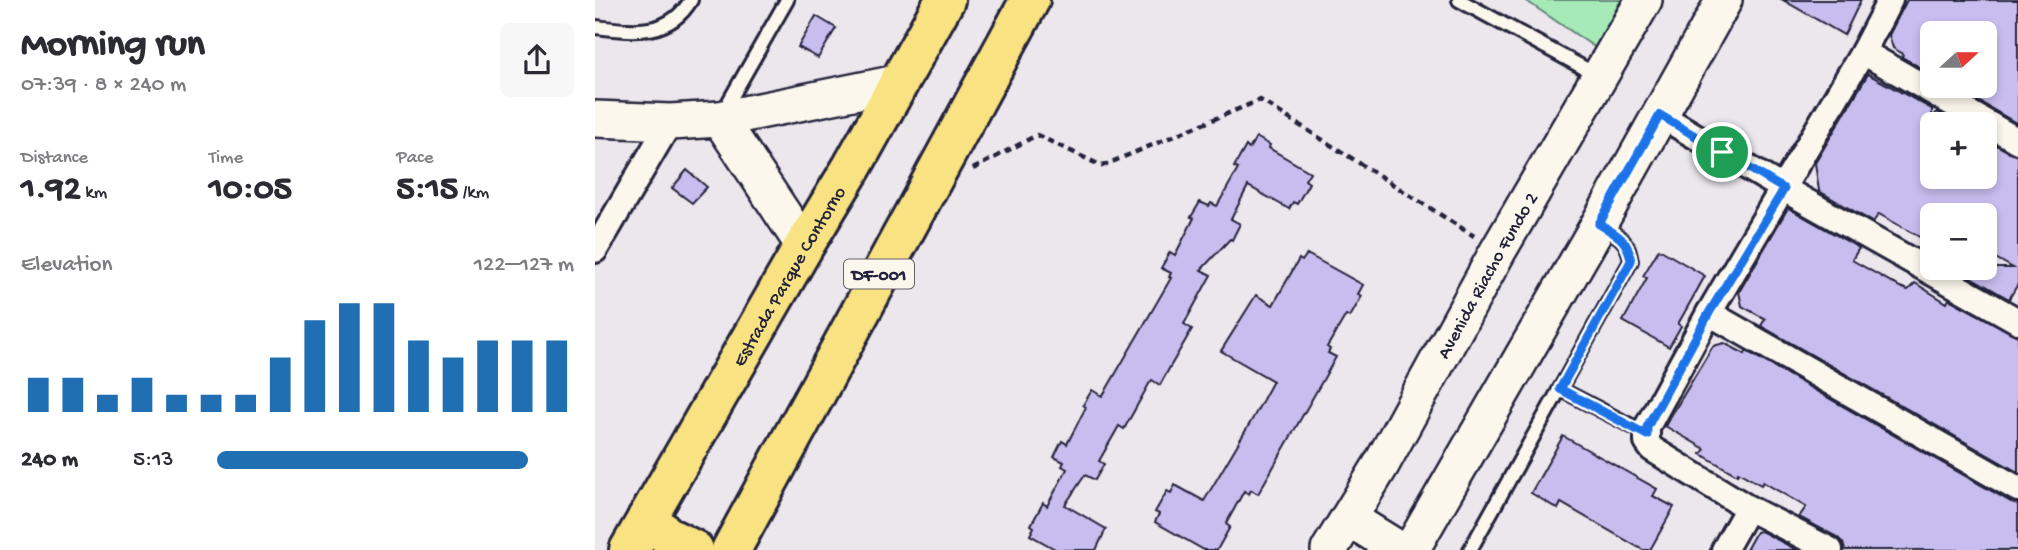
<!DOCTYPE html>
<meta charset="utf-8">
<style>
:root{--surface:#fff;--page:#f7f7f7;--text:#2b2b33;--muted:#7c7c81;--accent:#1f6fb2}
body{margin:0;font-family:"Gochi Hand",sans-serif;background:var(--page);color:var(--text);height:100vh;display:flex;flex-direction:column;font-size:26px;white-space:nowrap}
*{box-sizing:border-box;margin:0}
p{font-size:23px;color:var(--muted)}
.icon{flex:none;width:38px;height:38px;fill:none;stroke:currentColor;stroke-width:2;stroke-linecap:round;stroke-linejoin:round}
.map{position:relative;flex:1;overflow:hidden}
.panel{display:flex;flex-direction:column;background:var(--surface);width:595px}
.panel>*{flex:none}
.needle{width:46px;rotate:69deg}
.fabs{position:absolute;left:1325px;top:21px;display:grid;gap:14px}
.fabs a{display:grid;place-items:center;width:77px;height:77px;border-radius:10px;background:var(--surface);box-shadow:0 4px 10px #0003;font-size:35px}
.pin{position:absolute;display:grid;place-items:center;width:60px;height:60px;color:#fff;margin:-30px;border:4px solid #fff;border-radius:50%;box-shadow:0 2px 7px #0007}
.round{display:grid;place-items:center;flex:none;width:74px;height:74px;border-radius:10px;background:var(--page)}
.summary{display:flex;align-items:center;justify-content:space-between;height:119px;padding:0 21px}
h1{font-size:38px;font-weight:700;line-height:52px}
.stats{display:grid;grid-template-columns:repeat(3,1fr);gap:10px;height:119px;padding:7px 21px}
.stats div{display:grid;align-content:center}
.stats b{font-size:35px;font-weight:700}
.stats small{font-size:19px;font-weight:400}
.stats p{font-size:19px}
.chart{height:196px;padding:14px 21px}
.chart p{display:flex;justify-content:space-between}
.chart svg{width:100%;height:126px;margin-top:7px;stroke:var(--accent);stroke-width:6}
ul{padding:0 21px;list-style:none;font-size:23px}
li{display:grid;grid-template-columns:112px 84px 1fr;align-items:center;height:52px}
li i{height:18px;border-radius:9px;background:var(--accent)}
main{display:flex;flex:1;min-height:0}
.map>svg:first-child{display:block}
</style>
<main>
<section class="panel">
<div class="summary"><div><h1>Morning run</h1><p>07:39 · 8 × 240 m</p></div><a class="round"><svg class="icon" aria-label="share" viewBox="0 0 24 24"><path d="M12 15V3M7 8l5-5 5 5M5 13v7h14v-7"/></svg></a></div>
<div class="stats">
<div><p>Distance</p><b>1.92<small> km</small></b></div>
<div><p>Time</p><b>10:05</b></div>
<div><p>Pace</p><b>5:15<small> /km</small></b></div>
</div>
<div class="chart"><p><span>Elevation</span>122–127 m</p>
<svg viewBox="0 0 160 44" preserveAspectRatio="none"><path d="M5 44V32M15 44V32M25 44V38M35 44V32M45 44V38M55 44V38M65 44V38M75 44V25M85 44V12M95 44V6M105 44V6M115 44V19M125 44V25M135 44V19M145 44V19M155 44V19"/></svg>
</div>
<ul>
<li><b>240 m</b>5:13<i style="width:87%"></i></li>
</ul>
</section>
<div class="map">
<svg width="1423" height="550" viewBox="0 0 1423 550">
<rect width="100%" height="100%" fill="#ece6ed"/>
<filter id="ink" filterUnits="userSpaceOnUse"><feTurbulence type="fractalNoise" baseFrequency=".0143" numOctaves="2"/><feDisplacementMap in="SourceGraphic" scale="14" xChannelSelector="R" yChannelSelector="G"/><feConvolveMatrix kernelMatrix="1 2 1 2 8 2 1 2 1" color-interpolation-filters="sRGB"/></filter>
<g filter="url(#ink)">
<!-- green -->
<path fill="#a6ebb7" stroke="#648679" stroke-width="2" d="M930,0H1026L1001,48Z"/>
<!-- building -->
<g fill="#c8bdef" stroke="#22223b" stroke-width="2">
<path d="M1188,0H1266L1249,35Z"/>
<path d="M1312,0H1423V124L1361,88L1363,86H1390V33H1337V74L1307,57L1308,54L1298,48L1294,35Z"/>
<path d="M221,16L241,28L223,58L203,47Z"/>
<path d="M1273,74L1337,109V118L1342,112L1364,124H1337V177H1390V139L1423,156V284L1414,299L1367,272L1369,268H1418L1390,252V215H1337V223L1328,239L1284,214L1278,222L1224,191L1220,163Z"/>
<path d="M661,137L675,145L674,148L715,172L710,180L714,183L702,204L698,202L694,209L653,186L636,219L645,224L637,240L635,239L606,270L616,275L589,324L597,329L575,367L565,385L557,380L554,384L529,429L524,426L504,461L509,464L500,480L490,475L470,505L511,529L501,550H462L435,535L439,527L436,525L448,503L452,506L472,469L467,466L469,462L459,457L467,441L472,444L491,407L488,405L497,390L507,396L510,392L576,278L574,277L576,273L566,268L575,252L580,255L599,218L596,217L605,202L614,206L616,203L622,206L643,169L639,167L651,146L654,149Z"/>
<path d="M92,170L112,187L97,203L77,188Z"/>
<path d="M1193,208L1264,248L1257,260L1305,287L1313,290L1320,283L1352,303L1354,299L1423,336V472L1166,326L1170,319L1147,306L1144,292Z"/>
<path d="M1064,249L1110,276L1083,324L1086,326L1074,347L1028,321L1052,278L1048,276Z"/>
<path d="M712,254L768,285L763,294L767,296L755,317L751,315L732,347L735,349L733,353L741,357L663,494L656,490L654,494L649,491L631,524L635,527L622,550H609L560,522L564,514L560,512L572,491L576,493L580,485L609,501L658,418L678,381L626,351L661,295L678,305L704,259L707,261Z"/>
<path d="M1129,343L1150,354L1151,351L1416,502L1423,504V550H1250L1248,543L1242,537L1204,517L1211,507L1168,482L1166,485L1143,472L1142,475L1106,454L1110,449L1070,426L1118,346Z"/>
<path d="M968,436L1062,489L1058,496L1079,507L1055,550H1048L966,503L963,509L936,493Z"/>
<path d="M1166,531L1202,550H1151L1161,532Z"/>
</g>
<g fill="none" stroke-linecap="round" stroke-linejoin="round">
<defs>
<g id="lane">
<path d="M864,0L1002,75"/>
<path d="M0,27C37,31 73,38 96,0"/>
<path d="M128,112L192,0"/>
<path d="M965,389L1052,434"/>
<path d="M875,550L1036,261C1033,239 1023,236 1005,225"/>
</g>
<g id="street">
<path d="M1268,52L1423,141"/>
<path d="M1065,115L1189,189L1423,321"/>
<path d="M0,250L75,122"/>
<path d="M1114,313L1423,489"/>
<path d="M1129,550L1153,508"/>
<path d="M1235,550L1153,508L1057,449L1052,442V427L1114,313L1268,52L1295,0"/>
</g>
<g id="secondary">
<path d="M0,119L75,122L125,119L302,83"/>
<path d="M125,119L209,246"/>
<path d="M755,519L805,550"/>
<path id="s1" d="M734,550L786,465L903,251L1049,0"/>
<path d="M816,550L1004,224L1129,0"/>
</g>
<g id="highway">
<path d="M52,518L75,538L99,550"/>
<path id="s2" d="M34,550L209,246L257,167L350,0"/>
<path d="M136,550L435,0"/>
</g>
</defs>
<!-- lane casing -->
<use href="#lane" stroke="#22223b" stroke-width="18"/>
<!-- street casing -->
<use href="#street" stroke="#22223b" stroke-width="30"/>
<!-- secondary casing -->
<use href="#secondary" stroke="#22223b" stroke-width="40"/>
<!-- highway casing -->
<use href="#highway" stroke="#22223b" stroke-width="44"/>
<!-- path -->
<path stroke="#22223b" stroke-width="4.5" stroke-dasharray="7 5" stroke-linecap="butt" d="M378,169L442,135L507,166L665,100L879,236"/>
<!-- lane -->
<use href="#lane" stroke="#fbf7ec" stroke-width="12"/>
<!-- street -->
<use href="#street" stroke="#fbf7ec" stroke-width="24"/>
<!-- secondary -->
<use href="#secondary" stroke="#fbf7ec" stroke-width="35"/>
<!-- highway -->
<use href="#highway" stroke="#f8e281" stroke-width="38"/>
</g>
</g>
<g fill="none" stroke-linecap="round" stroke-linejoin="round" filter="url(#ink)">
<defs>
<path id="route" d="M1065,115L1189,189L1114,313L1052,427V435L965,389L1036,261C1033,239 1022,235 1004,224Z"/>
</defs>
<!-- route casing -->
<use href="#route" stroke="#fff" stroke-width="14"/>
<!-- route -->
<use href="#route" stroke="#1a73e8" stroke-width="9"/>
</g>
<g text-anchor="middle" stroke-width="5" stroke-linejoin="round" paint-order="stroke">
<!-- shield labels -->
<rect fill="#fbf7ec" stroke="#636270" stroke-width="2" x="249" y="259.5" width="70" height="29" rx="5"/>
<g font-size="18" font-weight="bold" fill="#22223b">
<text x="284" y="280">DF-001</text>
</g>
<!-- street labels -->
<g font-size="19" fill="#22223b" stroke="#fbf7ec">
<text dy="7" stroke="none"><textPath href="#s1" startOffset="317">Avenida Riacho Fundo 2</textPath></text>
<text dy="7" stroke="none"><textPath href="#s2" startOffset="317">Estrada Parque Contorno</textPath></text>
</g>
</g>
</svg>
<div class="fabs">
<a><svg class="needle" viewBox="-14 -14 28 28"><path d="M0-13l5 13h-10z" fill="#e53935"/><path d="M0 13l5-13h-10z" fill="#7c7c81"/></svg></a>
<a>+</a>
<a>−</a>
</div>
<div class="pin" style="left:1127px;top:152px;background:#1e9e55"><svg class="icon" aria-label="arrive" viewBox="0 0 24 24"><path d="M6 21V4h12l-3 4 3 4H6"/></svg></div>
</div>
</main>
